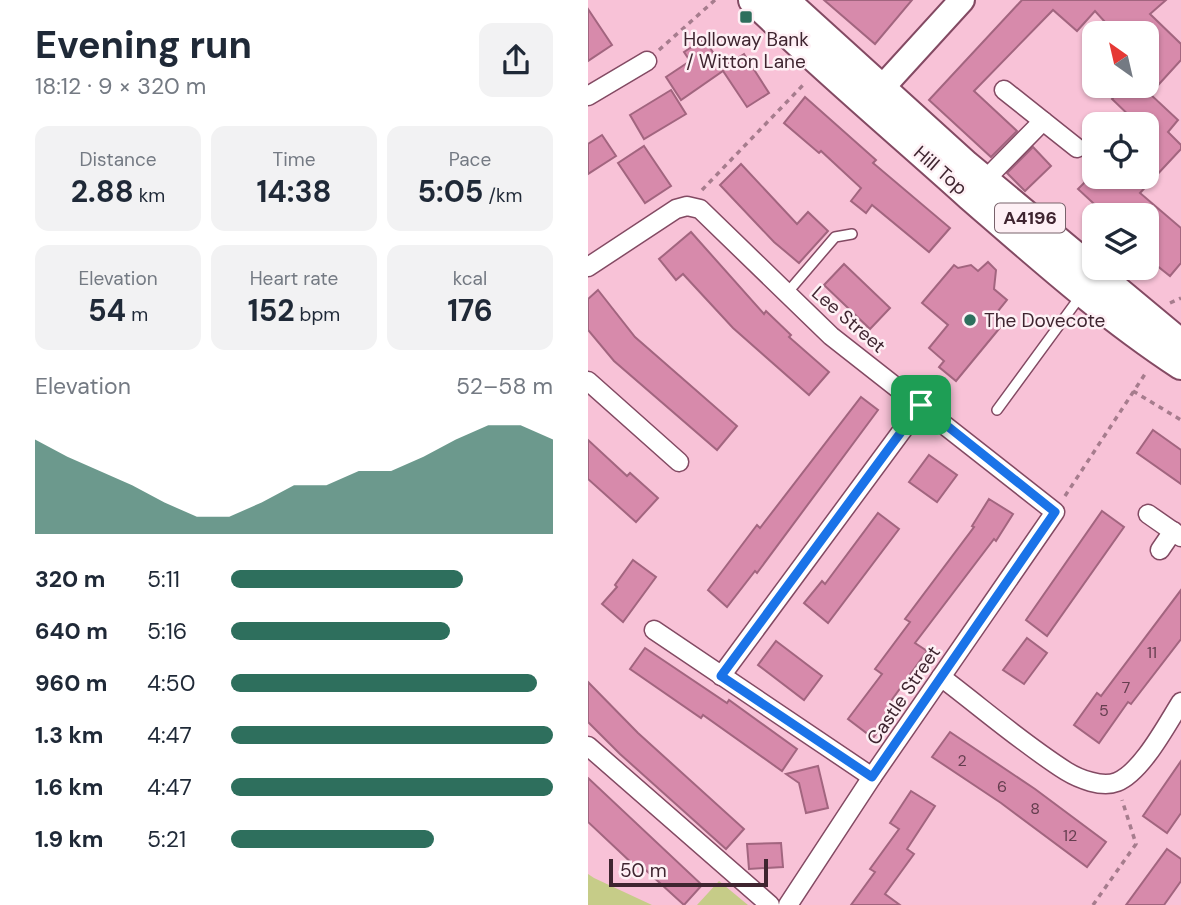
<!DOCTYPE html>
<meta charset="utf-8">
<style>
:root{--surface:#fff;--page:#f2f2f3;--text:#1f2937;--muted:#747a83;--accent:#2e6f5d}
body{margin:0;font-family:"DM Sans",sans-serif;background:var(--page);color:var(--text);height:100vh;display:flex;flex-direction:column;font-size:26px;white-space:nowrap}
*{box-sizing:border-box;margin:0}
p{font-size:23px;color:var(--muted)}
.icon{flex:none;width:38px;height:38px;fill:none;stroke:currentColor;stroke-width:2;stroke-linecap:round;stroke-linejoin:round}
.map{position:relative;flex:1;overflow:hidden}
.panel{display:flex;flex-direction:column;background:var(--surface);width:588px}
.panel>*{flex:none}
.needle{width:46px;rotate:326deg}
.fabs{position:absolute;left:494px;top:21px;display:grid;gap:14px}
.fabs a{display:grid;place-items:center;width:77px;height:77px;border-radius:14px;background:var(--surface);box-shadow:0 2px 5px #0004;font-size:35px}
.scale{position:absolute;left:21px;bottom:18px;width:159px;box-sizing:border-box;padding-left:7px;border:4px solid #3f2530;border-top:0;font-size:19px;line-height:24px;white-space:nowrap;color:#3f2530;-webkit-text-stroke:5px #fef0f5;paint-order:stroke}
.pin{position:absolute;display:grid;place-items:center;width:60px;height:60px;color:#fff;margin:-30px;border-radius:14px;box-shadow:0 4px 10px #0006}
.round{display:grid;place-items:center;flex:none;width:74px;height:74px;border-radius:14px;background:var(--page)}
.overview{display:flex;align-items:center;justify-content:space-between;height:119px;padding:0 35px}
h1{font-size:38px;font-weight:700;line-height:52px}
.figures{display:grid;grid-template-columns:repeat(3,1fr);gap:10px;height:119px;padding:7px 35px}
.figures div{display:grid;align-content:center;border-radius:14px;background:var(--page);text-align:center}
.figures b{font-size:30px;font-weight:700}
.figures small{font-size:19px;font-weight:400}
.figures p{font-size:19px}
.chart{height:196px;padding:14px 35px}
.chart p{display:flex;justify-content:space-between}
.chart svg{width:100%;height:126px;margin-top:7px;fill:var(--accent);opacity:.7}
ul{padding:0 35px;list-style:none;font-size:23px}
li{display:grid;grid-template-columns:112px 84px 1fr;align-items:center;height:52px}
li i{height:18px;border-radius:9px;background:var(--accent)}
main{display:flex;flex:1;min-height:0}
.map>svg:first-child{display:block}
</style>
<main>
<section class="panel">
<div class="overview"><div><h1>Evening run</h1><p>18:12 · 9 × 320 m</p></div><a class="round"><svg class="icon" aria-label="share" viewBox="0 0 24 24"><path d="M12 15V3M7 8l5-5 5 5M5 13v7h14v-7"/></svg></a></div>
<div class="figures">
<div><p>Distance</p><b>2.88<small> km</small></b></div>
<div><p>Time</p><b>14:38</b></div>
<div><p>Pace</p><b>5:05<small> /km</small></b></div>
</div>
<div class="figures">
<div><p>Elevation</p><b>54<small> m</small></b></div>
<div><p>Heart rate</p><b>152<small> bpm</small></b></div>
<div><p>kcal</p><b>176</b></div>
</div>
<div class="chart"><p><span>Elevation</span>52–58 m</p>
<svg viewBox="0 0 160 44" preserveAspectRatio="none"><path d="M0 44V11L10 17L20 22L30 27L40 33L50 38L60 38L70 33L80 27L90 27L100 22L110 22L120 17L130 11L140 6L150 6L160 11V44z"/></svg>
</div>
<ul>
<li><b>320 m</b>5:11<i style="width:72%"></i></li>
<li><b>640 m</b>5:16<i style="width:68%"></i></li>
<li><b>960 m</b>4:50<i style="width:95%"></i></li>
<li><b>1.3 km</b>4:47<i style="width:100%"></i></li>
<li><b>1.6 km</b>4:47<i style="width:100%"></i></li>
<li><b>1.9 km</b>5:21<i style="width:63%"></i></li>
</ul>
</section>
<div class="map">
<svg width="593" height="905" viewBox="0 0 593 905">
<rect width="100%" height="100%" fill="#f8c2d7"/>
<!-- green -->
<g fill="#c6cc88">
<path d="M0,874L6,878L64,905H0Z"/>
<path d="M131,881L160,905H109Z"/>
</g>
<!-- building -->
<g fill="#d78aab" stroke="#a2657f" stroke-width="2">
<path d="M236,0H324L287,44Z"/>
<path d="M434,0H578L562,14L593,44V60L562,94L590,120L580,132L593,145V149L552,193L593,228V263L582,276L558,257V215H518L490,189L502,177H558V124H550L524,99L536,86H558V33H527L507,11L489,31L465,10L386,91L429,131L403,157L341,100Z"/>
<path d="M0,9L24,45L0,61Z"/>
<path d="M116,39L135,67L156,54L181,93L159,107L135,71L93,100L78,77L102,61L96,52Z"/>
<path d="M83,90L98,114L56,139L42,115Z"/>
<path d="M217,97L288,160L285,163L362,228L341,252L284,205L278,213L263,201L273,188L233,151L231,153L196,123Z"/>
<path d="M14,135L28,156L0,174V144Z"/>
<path d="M56,146L83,186L57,203L30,163Z"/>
<path d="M445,147L463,166L437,191L419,173Z"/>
<path d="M153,164L209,224L220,212L240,231L211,263L186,242L132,185Z"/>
<path d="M103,232L176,314L178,311L203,335L201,337L241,372L221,395L145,328L95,274L88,280L71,259Z"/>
<path d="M400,262L408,270L406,289L419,300L406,316L415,324L368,381L351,367L356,361L341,348L360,325L334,303L366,265L370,268L383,265L390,271Z"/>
<path d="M256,264L302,308L282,329L236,285Z"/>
<path d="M10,290L47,337L149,426L129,450L26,361L0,330V299Z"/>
<path d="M273,397L290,410L169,573L167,571L139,607L120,590L169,525L172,528Z"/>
<path d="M565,430L593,450V484L549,453Z"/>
<path d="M0,440L39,476L42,473L70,498L48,522L0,479Z"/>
<path d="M341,455L369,475L349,502L321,482Z"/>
<path d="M401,499L425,514L408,541L406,539L327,643L339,651L303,701L309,705L285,738L260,719L294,674L287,669L322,622L317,619L386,527L384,526Z"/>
<path d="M514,511L536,527L459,636L438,620Z"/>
<path d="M290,513L311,529L240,623L216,603L234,581L237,584Z"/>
<path d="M45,560L68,577L35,622L14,604L29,587L27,585Z"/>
<path d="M593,590V639L543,704L540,702L511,743L486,725L509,693L513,696Z"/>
<path d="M439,638L459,653L436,684L415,670Z"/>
<path d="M188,641L234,676L216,700L170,665Z"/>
<path d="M57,648L139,703L141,700L209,749L194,771L115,715L113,718L42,669Z"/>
<path d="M0,682L50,733L156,829L138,849L32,754L0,722Z"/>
<path d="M362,732L447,789L518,842L499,867L413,803L344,757Z"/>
<path d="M593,761V813L579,833L555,816Z"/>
<path d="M230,766L240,808L218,813L211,783L198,774Z"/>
<path d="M0,778L114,885L96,905L51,864L48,867L0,822Z"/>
<path d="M323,791L347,806L319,849L326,854L297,894L312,905H263L287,872L282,869L311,829L302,823Z"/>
<path d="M193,843L195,867L161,869L159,844Z"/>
<path d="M579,849L593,859V881L576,905H538Z"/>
</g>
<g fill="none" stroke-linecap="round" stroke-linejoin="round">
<defs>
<g id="lane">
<path d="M199,293L247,237L264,234"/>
<path d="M409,410L494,294"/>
</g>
<g id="street">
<path d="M416,90L489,148"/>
<path d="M0,96L59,61"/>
<path d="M391,186L455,121"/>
<path d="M0,267L88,209L99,206L112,209L243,336L467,512L284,777L200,905"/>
<path d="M0,381L91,462"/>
<path d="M560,514L593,537"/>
<path d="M572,550L585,531"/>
<path d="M66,630L284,777"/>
<path d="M133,676L333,405"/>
<path d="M353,677C394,708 434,743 478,771C491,779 514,788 529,782C554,772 579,724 593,702"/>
<path d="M0,746L182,905"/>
</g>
<path id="secondary" d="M281,102L374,0"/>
<g id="primary">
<path d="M165,0C235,68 310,131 382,196C450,255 518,316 593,365"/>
<path d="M196,0L378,165L593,344"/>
</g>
</defs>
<!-- lane casing -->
<use href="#lane" stroke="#834a63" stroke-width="12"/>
<!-- street casing -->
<use href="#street" stroke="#834a63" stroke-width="21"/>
<!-- secondary casing -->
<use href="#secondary" stroke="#834a63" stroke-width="28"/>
<!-- primary casing -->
<use href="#primary" stroke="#834a63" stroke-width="32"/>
<!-- path -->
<g stroke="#a67c8d" stroke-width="3.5" stroke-dasharray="5 5" stroke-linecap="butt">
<path d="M71,50L127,0"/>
<path d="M114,190L218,82"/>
<path d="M582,303L593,298"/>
<path d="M545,391L593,420"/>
<path d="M477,496L559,371"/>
<path d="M505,905L548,844L534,800"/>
</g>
<!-- lane -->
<use href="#lane" stroke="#fff" stroke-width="9"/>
<!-- street -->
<use href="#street" stroke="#fff" stroke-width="18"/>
<!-- secondary -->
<use href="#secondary" stroke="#fff" stroke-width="24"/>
<!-- primary -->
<use href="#primary" stroke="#fff" stroke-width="28"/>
</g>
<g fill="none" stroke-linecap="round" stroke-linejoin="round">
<defs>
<path id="route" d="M333,405L467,512L284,777L133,676Z"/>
</defs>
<!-- route casing -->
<use href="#route" stroke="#fff" stroke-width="14"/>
<!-- route -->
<use href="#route" stroke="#1a73e8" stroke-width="9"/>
</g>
<!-- markers -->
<g fill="#2e6f5d" stroke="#fef0f5" stroke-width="2.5">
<rect x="151" y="10" width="14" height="14" rx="3.5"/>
<circle cx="382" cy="320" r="7"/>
</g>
<g text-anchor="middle" stroke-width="5" stroke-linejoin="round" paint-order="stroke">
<!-- number labels -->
<g font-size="16" fill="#653e4f">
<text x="564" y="658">11</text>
<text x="538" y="693">7</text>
<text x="516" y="716">5</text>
<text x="374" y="766">2</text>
<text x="414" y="792">6</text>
<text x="447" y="814">8</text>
<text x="482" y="841">12</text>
</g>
<!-- shield labels -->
<rect fill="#fef0f5" stroke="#78626b" stroke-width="2" x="407" y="203.5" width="70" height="29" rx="5"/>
<g font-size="18" font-weight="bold" fill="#3f2530">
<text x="442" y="224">A4196</text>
</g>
<!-- poi labels -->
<g font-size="19" fill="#3f2530" stroke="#fef0f5">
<text x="158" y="46">Holloway Bank<tspan x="158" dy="22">/ Witton Lane</tspan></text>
<text x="396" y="327" text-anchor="start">The Dovecote</text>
</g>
<!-- street labels -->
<g font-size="19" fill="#3f2530" stroke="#fef0f5">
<text transform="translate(353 170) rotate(41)" y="7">Hill Top</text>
<text transform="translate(261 319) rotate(41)" y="7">Lee Street</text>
<text transform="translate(315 695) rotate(-56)" y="7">Castle Street</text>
</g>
</g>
</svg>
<div class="fabs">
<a><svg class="needle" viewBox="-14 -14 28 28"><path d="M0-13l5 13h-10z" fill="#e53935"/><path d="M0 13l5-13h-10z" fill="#747a83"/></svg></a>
<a><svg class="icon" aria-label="locate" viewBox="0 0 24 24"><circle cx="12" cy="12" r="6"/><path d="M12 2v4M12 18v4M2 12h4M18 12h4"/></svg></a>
<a><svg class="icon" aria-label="layers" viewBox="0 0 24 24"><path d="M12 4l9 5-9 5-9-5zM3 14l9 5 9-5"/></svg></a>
</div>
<div class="scale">50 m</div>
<div class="pin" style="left:333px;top:405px;background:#1e9e55"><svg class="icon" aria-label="arrive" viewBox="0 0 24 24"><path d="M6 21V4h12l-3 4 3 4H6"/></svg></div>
</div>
</main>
